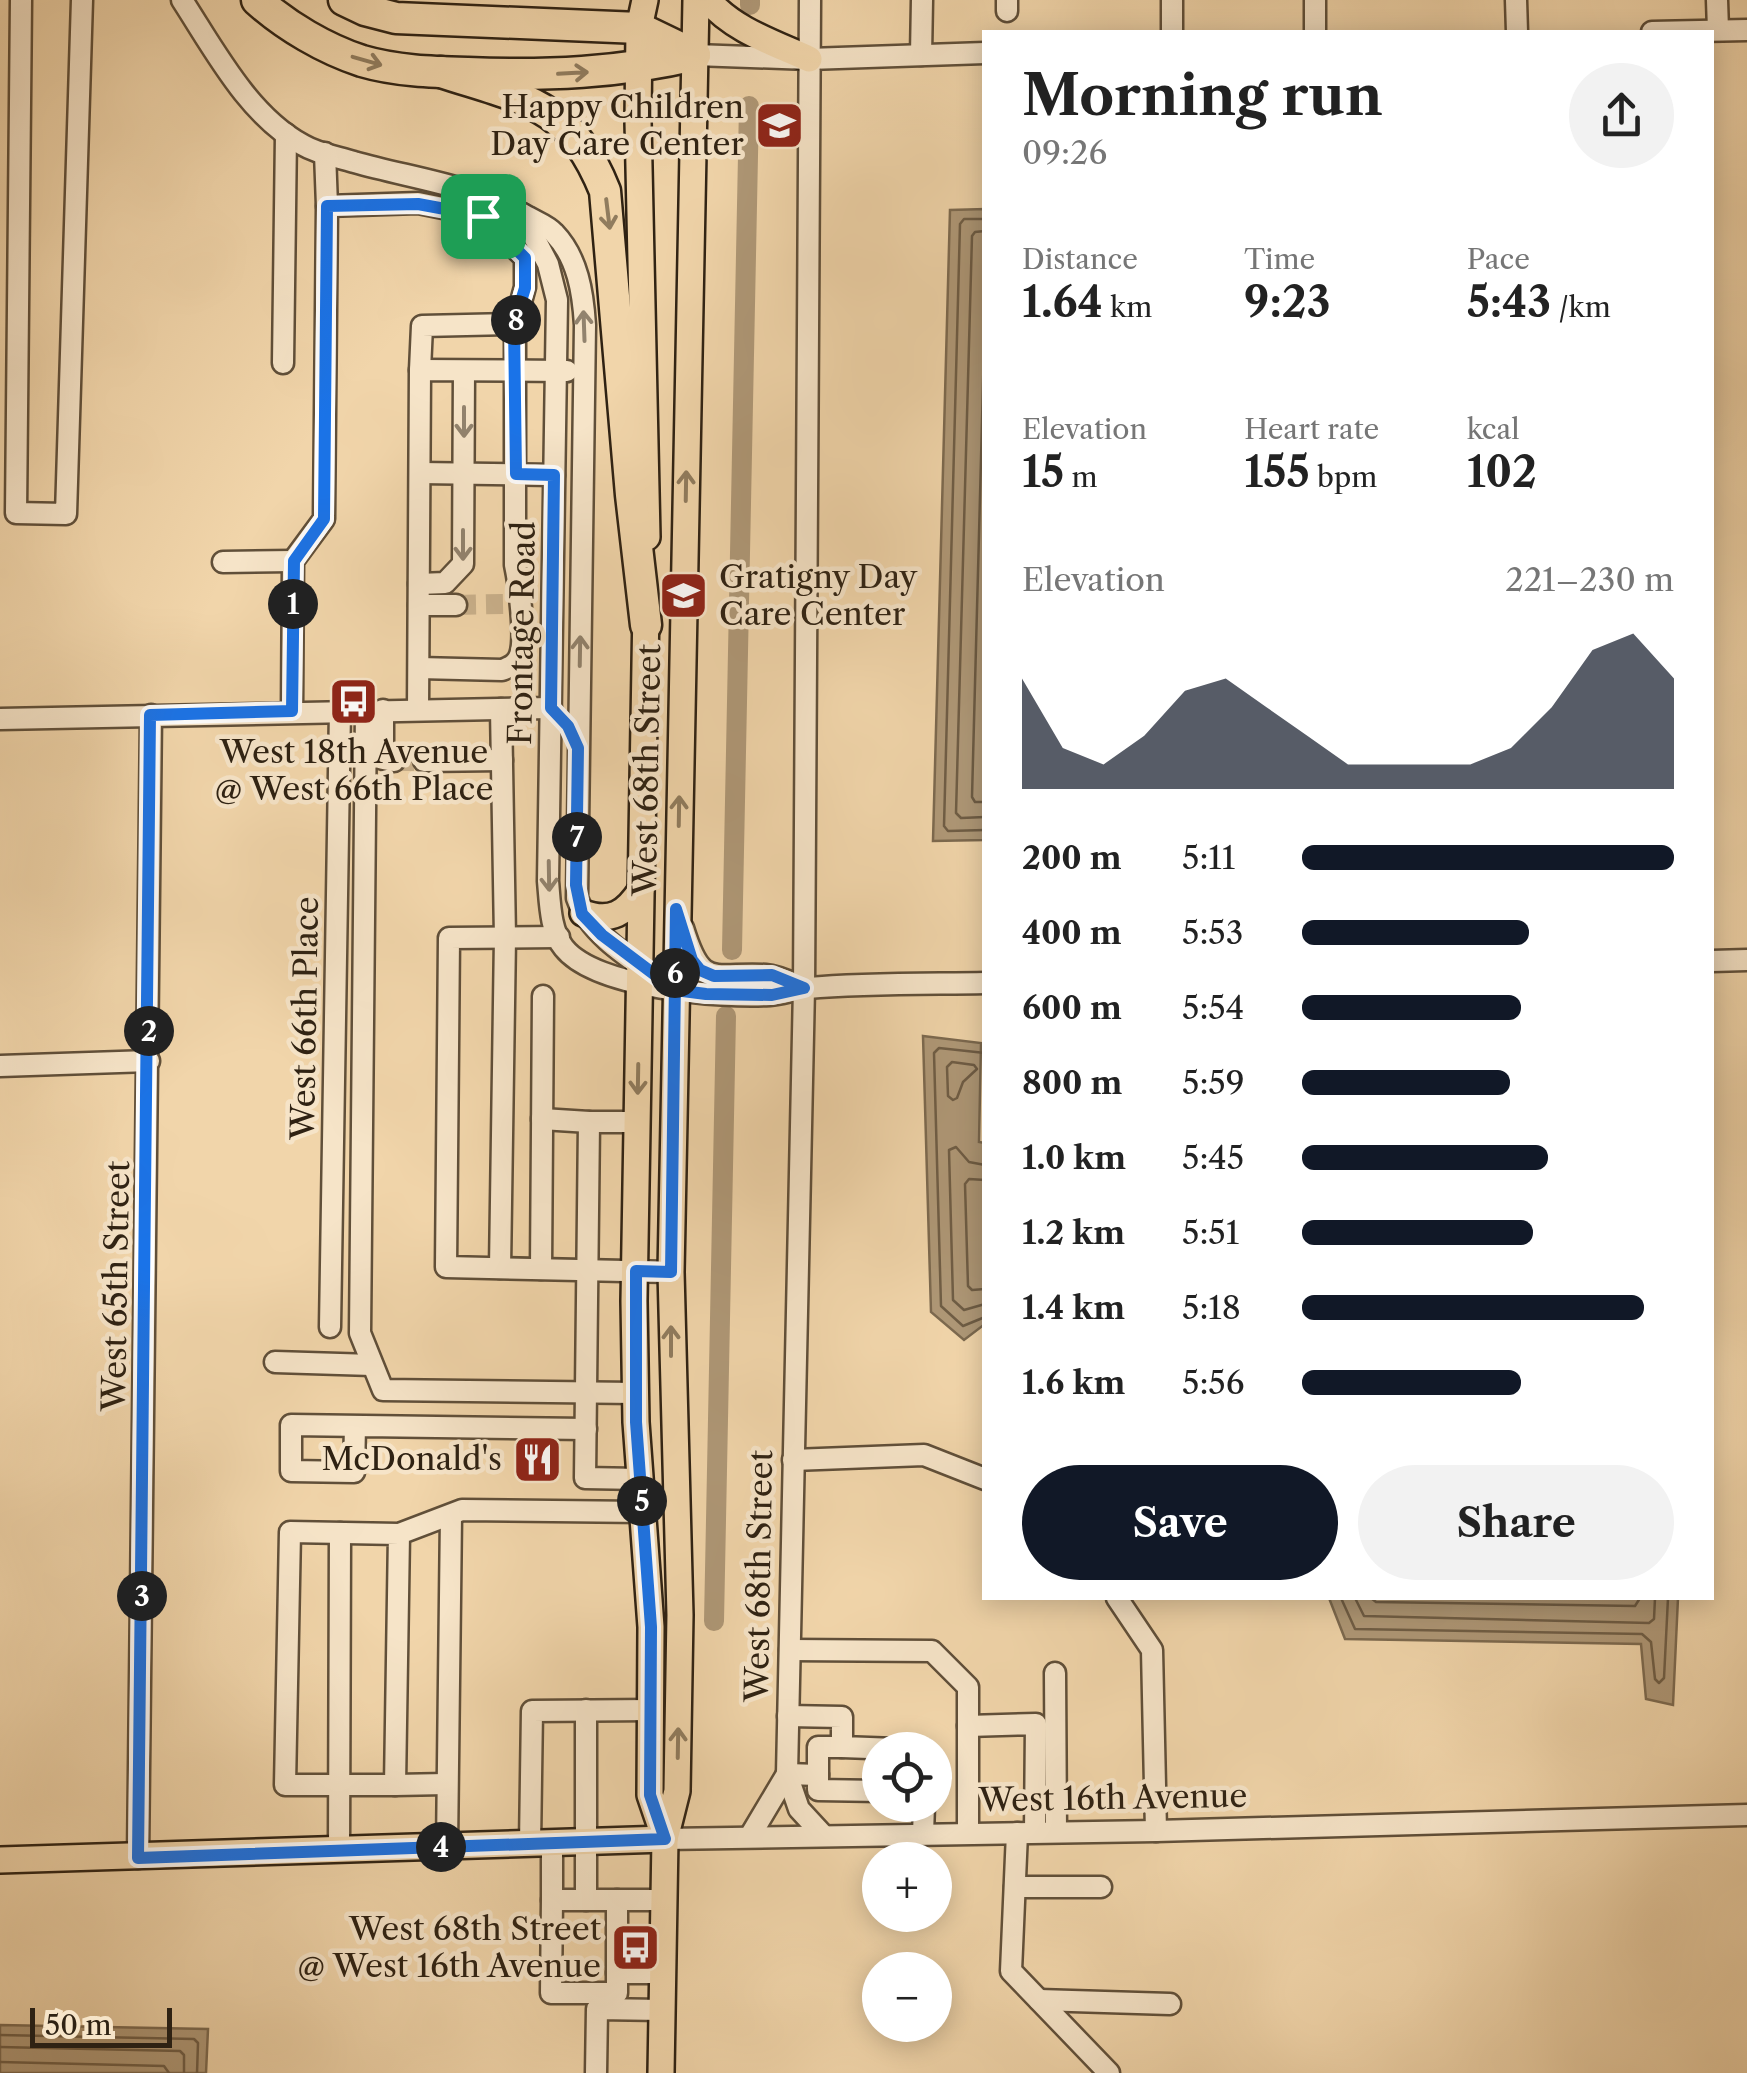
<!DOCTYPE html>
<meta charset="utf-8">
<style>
:root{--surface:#fff;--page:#f2f2f2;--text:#222;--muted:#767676;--accent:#111827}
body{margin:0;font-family:"Libre Caslon Text",serif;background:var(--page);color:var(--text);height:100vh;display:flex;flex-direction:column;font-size:38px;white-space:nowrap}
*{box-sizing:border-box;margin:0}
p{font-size:32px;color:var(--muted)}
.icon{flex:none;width:55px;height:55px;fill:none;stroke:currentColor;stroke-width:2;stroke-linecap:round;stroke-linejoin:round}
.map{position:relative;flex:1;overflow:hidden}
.sheet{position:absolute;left:982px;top:30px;width:732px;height:1570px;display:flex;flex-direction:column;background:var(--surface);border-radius:0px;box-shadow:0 5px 25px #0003}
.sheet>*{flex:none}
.buttons{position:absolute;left:862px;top:1732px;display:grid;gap:20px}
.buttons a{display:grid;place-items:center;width:90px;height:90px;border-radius:50%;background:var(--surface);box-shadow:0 5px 25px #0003;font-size:50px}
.scale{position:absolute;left:30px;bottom:25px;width:142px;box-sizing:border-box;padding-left:10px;border:5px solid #2f2213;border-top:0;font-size:28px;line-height:35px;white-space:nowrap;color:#2f2213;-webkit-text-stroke:8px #f6e4c8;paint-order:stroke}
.pin{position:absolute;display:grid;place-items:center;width:85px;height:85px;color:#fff;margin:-42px;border-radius:20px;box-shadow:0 5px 15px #0006}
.km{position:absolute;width:50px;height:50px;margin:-25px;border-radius:50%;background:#222;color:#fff;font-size:28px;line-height:50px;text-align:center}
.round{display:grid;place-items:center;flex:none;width:105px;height:105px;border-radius:52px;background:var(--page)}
.overview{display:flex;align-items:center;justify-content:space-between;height:170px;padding:0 40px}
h1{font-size:55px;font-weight:700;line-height:75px}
.metrics{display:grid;grid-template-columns:repeat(3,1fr);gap:15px;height:170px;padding:10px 40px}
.metrics div{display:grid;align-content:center}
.metrics b{font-size:42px;font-weight:700}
.metrics small{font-size:28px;font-weight:400}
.metrics p{font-size:28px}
.chart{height:280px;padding:20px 40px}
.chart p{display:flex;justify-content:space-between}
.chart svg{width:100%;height:180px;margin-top:10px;fill:var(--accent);opacity:.7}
.button{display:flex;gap:20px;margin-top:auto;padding:20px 40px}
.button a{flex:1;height:115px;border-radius:60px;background:var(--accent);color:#fff;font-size:40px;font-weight:700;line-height:115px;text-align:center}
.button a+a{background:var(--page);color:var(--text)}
ul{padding:0 40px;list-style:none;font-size:32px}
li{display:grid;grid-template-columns:160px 120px 1fr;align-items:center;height:75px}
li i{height:25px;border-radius:12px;background:var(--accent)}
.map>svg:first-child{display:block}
</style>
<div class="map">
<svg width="1747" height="2073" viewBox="0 0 1747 2073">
<rect width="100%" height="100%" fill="#f1d5aa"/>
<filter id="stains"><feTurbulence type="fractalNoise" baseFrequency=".002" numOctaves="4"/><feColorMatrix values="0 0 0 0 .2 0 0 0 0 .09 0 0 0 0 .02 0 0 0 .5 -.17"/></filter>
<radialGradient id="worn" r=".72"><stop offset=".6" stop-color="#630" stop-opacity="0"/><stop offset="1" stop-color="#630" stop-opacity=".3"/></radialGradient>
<!-- water -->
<g fill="#af9877" stroke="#7c694f" stroke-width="2.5">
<path d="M985,209V840L933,841L950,210Z"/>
<path d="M923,1036L981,1043L979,1142L985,1143V1324L964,1340L931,1312Z"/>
<path d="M1329,1598H1678L1673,1705L1646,1699L1641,1644L1345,1639Z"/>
<path d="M0,2025L208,2029L206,2073H0Z"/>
</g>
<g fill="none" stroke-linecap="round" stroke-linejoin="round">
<!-- shore -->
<g stroke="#6f5d45" stroke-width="2.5">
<path d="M985,219H964L960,224L944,826L948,831L985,830"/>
<path d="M985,231L975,232L972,236L956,813L961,818L985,817"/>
<path d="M985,309L972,797L975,802H985"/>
<path d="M985,1053L939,1048L934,1053L941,1306L963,1326L985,1317"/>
<path d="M952,1062L974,1065L977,1069L963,1082L957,1098L953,1100L948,1096L947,1067Z"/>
<path d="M985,1165L969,1162L956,1147L949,1150L953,1300L964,1310L985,1304"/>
<path d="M985,1180L969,1179L965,1184L968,1286L972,1290L985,1289"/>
<path d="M1341,1598L1355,1629L1642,1634L1651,1642L1655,1679L1659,1683L1664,1678L1668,1598"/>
<path d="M1355,1598L1364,1616L1649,1623L1654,1619L1655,1598"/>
<path d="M1371,1598L1376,1602L1635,1606L1640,1598"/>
<path d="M0,2035L194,2039L198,2043L197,2073"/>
<path d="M0,2047L180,2051L184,2055V2073"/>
<path d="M0,2062L164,2066L169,2073"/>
</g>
<!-- canal -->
<g stroke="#af9877" stroke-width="20">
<path d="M750,5V0"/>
<path d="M732,950L749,106"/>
<path d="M714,1621L726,1016"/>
</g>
<!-- minor-tunnel -->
<g stroke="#cab18c" stroke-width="20" stroke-dasharray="20 10" stroke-linecap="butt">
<path d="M456,605L503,604"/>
<path d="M394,761H424"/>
</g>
<defs>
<g id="minor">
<path d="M21,0L16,513L66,514L82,0"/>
<path d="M182,0C215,51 249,116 303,145C318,154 338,157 354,162C414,179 474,185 528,217C537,222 548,226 554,233C578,258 583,293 585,325L577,898C591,939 642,965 675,990"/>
<path d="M810,0L804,988L787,1774L799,1809L823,1835"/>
<path d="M1172,0V32"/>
<path d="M1516,0L1517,32"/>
<path d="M1717,0L1718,30"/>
<path d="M1007,11V0"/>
<path d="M1315,32V0"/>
<path d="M1652,32L1747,30"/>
<path d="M695,55L809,59L985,53"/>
<path d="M921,55L922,0"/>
<path d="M325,153L327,206L418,203L483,216L525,258V287L515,324"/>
<path d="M522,214L548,264L557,300L548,881C550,902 550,931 564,948C596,988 721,998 770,995C783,994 795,989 808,988C866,983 926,984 985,983"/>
<path d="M283,363L286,134"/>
<path d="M420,473L554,475"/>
<path d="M223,562L293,561"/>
<path d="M419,584L445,583L463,564L464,371"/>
<path d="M419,605H456"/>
<path d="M419,668L502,670C510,667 517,664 520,655C526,637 519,584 515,565V324L422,326L420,370"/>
<path d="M366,710L360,1333L383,1390L635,1393"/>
<path d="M383,710V759L394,761"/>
<path d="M418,710L420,370L567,371"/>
<path d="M292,711L293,561L324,519L327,206"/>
<path d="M0,719L551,708"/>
<path d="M424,761L502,760"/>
<path d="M683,928C702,990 712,972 766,975C779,976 792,983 804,988"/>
<path d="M559,937L449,938L446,1267L671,1272"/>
<path d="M1712,961L1747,960"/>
<path d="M0,1066L149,1061"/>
<path d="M542,1119L589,1122"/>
<path d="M637,1122H589L585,1478L640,1479"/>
<path d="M500,1268L505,937L501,709"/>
<path d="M541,1269L543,996"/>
<path d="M330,1327L340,710"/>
<path d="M275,1362L372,1365"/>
<path d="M355,1426L354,1472L291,1471V1425L586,1429"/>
<path d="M793,1460L924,1455L985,1479"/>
<path d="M399,1534L395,1785H285L290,1532L399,1534L462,1510L643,1512"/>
<path d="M1117,1598L1152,1650L1156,1831"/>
<path d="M790,1650L932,1651L968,1687V1833"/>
<path d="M1055,1673L1056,1832"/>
<path d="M586,1710V1900H664"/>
<path d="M788,1716L842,1717V1747L924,1750"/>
<path d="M968,1726L1036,1724L1035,1832"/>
<path d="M787,1774L818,1775V1790L880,1791"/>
<path d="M818,1775V1747H842"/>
<path d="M395,1785L446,1784"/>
<path d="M1017,1833L1011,1971L1109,2073"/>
<path d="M923,1834L924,1805"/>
<path d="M750,1836L787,1774"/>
<path d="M665,1839L1156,1831L1747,1815"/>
<path d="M530,1844L532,1711L651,1710"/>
<path d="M552,1844V1900H586"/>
<path d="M447,1847L451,1515"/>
<path d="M339,1851L340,1533"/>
<path d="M138,1858L151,715"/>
<path d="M1015,1887H1101"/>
<path d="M552,1900L551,1993H617V1973"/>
<path d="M617,1900V1973H663"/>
<path d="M1039,2000L1170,2004"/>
<path d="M596,2073L597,2009L662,2010"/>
</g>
<g id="major">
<path d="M645,0L639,28L638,121L647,537"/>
<path d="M708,0C733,30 774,43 809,59"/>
<path d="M646,607L634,1301L636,1422L651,1627L650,1795L665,1839"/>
<path d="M583,913C611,923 626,913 641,890"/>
<path d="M0,1860L665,1839"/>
<path d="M661,2073L665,1839L677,1791L680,1615L671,1272L696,0"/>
</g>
<g id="highway">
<path d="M257,0C286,26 325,49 362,61C396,71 433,72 468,73C545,76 620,73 695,55"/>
<path d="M344,0L365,10L396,18L639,28L695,55"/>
<path d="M441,72C524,99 569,102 605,191L631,495L646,625"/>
</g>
</defs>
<!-- minor casing -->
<use href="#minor" stroke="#604f39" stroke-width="25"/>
<!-- major casing -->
<use href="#major" stroke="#2f2213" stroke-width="30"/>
<!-- highway casing -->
<use href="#highway" stroke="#2f2213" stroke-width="35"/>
<!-- minor -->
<use href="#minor" stroke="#f6e4c8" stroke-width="20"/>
<!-- major -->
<use href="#major" stroke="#f1d5aa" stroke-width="25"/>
<!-- highway -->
<use href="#highway" stroke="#f1d5aa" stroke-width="30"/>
</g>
<!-- one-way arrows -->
<defs><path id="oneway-shaft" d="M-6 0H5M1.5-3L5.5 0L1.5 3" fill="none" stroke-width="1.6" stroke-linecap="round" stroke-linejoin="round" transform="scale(2.5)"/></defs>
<g stroke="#907c5e">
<use href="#oneway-shaft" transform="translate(367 61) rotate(16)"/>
<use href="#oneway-shaft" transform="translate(573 73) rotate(-3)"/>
<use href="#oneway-shaft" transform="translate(608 214) rotate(83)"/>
<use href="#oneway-shaft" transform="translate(686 486) rotate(-89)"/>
<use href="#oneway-shaft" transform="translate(679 811) rotate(-89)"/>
<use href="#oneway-shaft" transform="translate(638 1079) rotate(91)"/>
<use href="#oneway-shaft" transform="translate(671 1341) rotate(-90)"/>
<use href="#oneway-shaft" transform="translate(678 1743) rotate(-89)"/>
</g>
<g stroke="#92836e">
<use href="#oneway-shaft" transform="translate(584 326) rotate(-92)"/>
<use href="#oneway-shaft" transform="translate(464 422) rotate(90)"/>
<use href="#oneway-shaft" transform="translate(463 545) rotate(90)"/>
<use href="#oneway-shaft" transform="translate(580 651) rotate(-89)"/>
<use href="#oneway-shaft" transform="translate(549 876) rotate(89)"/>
</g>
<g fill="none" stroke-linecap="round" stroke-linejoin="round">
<defs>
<path id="route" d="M483,216L418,204L327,206L324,519L294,561L292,711L150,715L138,1858L665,1839L650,1795L651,1627L636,1422V1271L671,1272C673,1151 674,1030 676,909L692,960L700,970L714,976L772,975L804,988L772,995L706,994L675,990L602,935L582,914L576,885L578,748L568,726L551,708L554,475L516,474L514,324L525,288V258L483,216"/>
</defs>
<!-- route casing -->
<use href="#route" stroke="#fff" stroke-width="20"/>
<!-- route -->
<use href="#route" stroke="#1a73e8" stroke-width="12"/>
</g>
<!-- icons -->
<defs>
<symbol id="school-square" viewBox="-11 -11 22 22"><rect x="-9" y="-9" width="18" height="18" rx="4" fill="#8f2418" stroke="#f6e4c8"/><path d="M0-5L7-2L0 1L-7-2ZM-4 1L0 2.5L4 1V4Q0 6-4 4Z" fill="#fff"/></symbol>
<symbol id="bus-square" viewBox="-11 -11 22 22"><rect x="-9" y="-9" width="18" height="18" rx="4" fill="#8f2418" stroke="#f6e4c8"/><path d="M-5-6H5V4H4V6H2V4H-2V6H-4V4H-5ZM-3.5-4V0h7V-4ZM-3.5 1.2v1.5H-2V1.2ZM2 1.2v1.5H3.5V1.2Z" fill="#fff"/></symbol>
<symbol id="restaurant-square" viewBox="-11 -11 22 22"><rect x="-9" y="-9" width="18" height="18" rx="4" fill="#8f2418" stroke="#f6e4c8"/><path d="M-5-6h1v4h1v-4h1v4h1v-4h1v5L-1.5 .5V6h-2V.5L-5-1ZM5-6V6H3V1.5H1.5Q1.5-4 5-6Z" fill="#fff"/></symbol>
</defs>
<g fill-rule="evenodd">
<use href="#school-square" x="752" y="98" width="55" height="55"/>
<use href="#school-square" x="656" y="568" width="55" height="55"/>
<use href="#bus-square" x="326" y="674" width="55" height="55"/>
<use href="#restaurant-square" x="510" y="1432" width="55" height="55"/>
<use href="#bus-square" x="608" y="1920" width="55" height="55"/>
</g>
<g text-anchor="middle" stroke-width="9" stroke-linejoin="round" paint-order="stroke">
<!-- poi labels -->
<g font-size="32" fill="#2f2213" stroke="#f6e4c8" text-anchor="end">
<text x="744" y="118">Happy Children<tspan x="744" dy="37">Day Care Center</tspan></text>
<text x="719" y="588" text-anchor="start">Gratigny Day<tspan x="719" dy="37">Care Center</tspan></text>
<text x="354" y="763" text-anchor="middle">West 18th Avenue<tspan x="354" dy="37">@ West 66th Place</tspan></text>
<text x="502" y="1470">McDonald's</text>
<text x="601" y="1940">West 68th Street<tspan x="601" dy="37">@ West 16th Avenue</tspan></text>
</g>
<!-- street labels -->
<g font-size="32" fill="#2f2213" stroke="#f6e4c8">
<text transform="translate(522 633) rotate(-89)" y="11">Frontage Road</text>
<text transform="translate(647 770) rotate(-89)" y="11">West 68th Street</text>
<text transform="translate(305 1018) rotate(-89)" y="11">West 66th Place</text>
<text transform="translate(116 1286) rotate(-89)" y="11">West 65th Street</text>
<text transform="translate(759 1576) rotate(-89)" y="11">West 68th Street</text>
<text transform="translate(1113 1798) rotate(-1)" y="11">West 16th Avenue</text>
</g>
</g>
<rect width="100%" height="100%" filter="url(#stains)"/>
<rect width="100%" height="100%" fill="url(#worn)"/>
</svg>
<div class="buttons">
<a><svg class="icon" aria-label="locate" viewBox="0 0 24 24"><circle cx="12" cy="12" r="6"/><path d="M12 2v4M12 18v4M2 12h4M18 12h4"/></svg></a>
<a>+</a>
<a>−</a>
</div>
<div class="scale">50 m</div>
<div class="pin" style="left:483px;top:216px;background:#1e9e55"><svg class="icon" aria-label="arrive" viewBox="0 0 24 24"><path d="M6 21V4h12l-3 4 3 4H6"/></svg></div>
<b class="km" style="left:293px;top:604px">1</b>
<b class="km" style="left:149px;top:1031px">2</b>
<b class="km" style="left:142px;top:1596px">3</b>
<b class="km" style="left:441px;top:1847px">4</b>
<b class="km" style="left:642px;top:1501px">5</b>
<b class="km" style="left:675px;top:973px">6</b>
<b class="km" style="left:577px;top:837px">7</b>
<b class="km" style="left:516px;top:320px">8</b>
<section class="sheet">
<div class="overview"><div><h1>Morning run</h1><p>09:26</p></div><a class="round"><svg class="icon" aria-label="share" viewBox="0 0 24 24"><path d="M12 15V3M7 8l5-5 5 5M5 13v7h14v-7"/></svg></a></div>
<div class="metrics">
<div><p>Distance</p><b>1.64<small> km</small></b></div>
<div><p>Time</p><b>9:23</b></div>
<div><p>Pace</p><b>5:43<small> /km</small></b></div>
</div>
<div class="metrics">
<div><p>Elevation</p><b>15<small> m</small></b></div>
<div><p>Heart rate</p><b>155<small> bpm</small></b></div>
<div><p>kcal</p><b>102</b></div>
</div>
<div class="chart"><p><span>Elevation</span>221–230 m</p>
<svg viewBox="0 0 160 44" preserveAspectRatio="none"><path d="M0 44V17L10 34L20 38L30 31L40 20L50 17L60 24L70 31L80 38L90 38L100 38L110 38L120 34L130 24L140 10L150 6L160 17V44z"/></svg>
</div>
<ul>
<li><b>200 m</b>5:11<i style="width:100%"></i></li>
<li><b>400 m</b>5:53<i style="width:61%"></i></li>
<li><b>600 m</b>5:54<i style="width:59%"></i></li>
<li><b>800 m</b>5:59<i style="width:56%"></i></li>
<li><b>1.0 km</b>5:45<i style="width:66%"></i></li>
<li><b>1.2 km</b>5:51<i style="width:62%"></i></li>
<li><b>1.4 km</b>5:18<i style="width:92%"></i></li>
<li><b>1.6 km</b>5:56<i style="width:59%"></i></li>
</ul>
<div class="button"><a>Save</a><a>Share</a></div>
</section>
</div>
